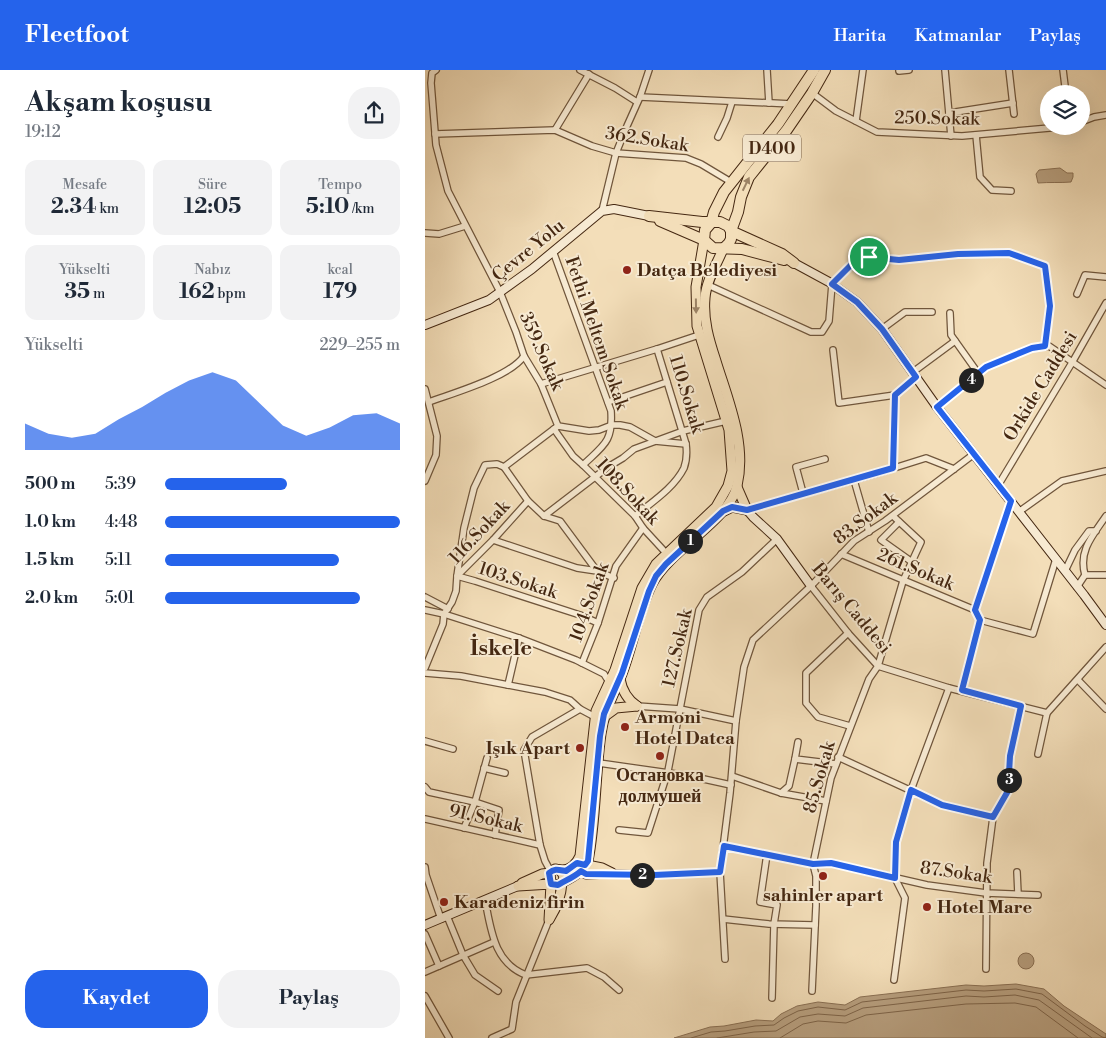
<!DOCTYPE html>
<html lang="tr">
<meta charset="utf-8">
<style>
:root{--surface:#fff;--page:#f2f2f3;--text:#1f2937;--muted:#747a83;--accent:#2563eb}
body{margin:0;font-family:"Libre Bodoni",serif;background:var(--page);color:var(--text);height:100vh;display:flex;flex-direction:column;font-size:19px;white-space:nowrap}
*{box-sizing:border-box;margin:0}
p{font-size:16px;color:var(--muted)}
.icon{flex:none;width:28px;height:28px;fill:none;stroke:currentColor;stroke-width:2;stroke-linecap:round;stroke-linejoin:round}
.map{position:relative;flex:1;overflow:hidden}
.side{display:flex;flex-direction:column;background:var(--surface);width:425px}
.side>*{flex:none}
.fabs{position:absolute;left:615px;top:15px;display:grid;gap:10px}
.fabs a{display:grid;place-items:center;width:50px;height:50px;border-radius:50%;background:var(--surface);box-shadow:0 5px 20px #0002;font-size:25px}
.pin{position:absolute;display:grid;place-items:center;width:42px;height:42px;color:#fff;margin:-21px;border:2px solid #fff;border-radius:50%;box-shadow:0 1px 5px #0007}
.km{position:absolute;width:25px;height:25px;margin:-12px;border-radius:50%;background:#222;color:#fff;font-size:14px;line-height:25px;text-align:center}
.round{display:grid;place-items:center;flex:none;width:52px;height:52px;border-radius:20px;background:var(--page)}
.headline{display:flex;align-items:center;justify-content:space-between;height:85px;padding:0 25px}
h1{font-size:28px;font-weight:700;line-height:38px}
.figures{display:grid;grid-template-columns:repeat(3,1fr);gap:8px;height:85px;padding:5px 25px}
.figures div{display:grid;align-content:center;border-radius:12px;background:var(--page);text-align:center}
.figures b{font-size:21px;font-weight:700}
.figures small{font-size:14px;font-weight:400}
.figures p{font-size:14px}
.chart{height:140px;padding:10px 25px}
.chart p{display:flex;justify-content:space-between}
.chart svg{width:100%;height:90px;margin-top:5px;fill:var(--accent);opacity:.7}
.cta{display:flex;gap:10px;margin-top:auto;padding:10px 25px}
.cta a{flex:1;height:58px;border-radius:20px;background:var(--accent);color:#fff;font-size:20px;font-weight:700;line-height:58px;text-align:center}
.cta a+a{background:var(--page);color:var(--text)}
ul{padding:0 25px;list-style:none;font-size:16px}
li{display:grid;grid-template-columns:80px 60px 1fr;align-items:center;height:38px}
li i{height:12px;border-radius:6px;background:var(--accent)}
header{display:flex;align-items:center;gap:30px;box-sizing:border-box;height:70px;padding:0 25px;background:var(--accent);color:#fff}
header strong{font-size:24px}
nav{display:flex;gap:28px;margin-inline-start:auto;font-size:18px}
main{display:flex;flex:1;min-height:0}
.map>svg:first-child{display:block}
</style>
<header>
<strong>Fleetfoot</strong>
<nav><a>Harita</a><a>Katmanlar</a><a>Paylaş</a></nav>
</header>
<main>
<section class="side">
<div class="headline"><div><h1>Akşam koşusu</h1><p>19:12</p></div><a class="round"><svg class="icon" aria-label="share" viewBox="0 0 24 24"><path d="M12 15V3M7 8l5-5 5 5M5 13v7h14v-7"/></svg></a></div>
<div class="figures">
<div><p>Mesafe</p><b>2.34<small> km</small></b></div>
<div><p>Süre</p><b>12:05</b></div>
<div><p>Tempo</p><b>5:10<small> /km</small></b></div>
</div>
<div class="figures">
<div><p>Yükselti</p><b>35<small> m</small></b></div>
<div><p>Nabız</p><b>162<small> bpm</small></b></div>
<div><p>kcal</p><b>179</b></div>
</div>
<div class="chart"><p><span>Yükselti</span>229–255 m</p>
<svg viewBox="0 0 160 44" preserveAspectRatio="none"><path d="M0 44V31L10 36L20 38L30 36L40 29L50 23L60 16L70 10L80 6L90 10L100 21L110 32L120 37L130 33L140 27L150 26L160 31V44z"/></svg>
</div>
<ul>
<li><b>500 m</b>5:39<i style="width:52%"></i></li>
<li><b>1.0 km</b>4:48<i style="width:100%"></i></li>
<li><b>1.5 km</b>5:11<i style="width:74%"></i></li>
<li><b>2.0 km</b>5:01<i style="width:83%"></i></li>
</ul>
<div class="cta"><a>Kaydet</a><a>Paylaş</a></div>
</section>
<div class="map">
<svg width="681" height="968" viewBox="0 0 681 968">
<rect width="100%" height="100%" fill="#f3deb9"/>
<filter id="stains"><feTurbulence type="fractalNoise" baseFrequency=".004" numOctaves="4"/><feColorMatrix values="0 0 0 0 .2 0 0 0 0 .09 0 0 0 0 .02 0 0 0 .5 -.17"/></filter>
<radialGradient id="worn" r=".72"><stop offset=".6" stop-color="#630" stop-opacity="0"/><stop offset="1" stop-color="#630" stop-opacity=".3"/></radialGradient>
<!-- water -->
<g fill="#b8a080" stroke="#8a7054">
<path d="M635,98L642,103H648V107L646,112C635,113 625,112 613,113L611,104L614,100Z"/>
<circle cx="601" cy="891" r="8"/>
<path d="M591,914L619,919L639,936L681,964V968H249L285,957L299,956L331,950L348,951L356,944L372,936L393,932L420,935L435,927L541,915L559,916Z"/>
</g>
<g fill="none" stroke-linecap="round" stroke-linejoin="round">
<!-- shore -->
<g stroke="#7e6449" stroke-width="1">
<path d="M266,968L286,962L300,961L330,956L349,955L359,948L373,941L393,937L420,940L437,932L541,920L559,921L591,919L617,924L660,956L677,967L681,968"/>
<path d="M292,968L329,962L351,961L375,947L393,944L420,946L438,938L541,926L559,927L590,925L614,930L667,968"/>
<path d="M355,968L378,954L393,951L421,953L441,945L541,934L590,933L611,937L653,968"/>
</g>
<defs>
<g id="street">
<path d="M11,0L7,3L6,13L11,75L23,121L75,222L91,262L99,286L116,314L133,356L164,361L174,360L187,355H195L205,357L230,371L261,374"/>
<path d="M155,0L190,18L212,32"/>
<path d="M342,0L344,33"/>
<path d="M520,0L526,66"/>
<path d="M584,0L589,44"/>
<path d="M638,0L641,24"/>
<path d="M474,1L484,0"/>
<path d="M387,23L411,41L452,62L537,66L647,56"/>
<path d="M215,27L367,34"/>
<path d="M524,43L588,33"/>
<path d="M431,51L438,0"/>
<path d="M656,52L669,47L681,45"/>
<path d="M130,60L164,4"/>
<path d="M10,64L130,60L167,76L191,83L261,88L276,94L306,112"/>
<path d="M551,65L555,107L567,120L586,121"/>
<path d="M293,67L302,48L307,32"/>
<path d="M177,141L191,83L202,56L215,27L224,0"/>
<path d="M0,163L14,164L40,156"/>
<path d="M128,181L186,341C188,372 179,375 158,395L210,446L218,458L241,483"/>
<path d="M283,215L386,262H397L404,251L407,214L425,196L444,187L474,190L533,184L584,183L620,196L625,236L620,276"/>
<path d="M652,224L660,205L681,207"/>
<path d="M525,243L526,265L553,303"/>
<path d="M457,259L480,242H507"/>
<path d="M408,280L414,333L470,325L491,307"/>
<path d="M488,302L530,271"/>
<path d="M116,314L232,279L274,265"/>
<path d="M0,319L12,366L11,385L0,411"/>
<path d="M4,332C28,323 85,307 99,286"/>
<path d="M183,332L242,312"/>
<path d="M512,337L561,297L607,278L624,276L681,315"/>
<path d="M133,356L79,397L72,394L60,395L49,418L39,458L32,506L50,511L155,545L173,553"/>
<path d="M129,359L148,386L158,395"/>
<path d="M79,397L103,431L119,446L135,451L172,501"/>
<path d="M468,398L470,325"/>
<path d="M429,410L444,462"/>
<path d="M574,414L648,291L681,233"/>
<path d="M378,423L371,397L400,389"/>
<path d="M322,440L450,404L501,388L529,399"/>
<path d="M595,441L637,411L681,401"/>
<path d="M119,446L183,397L198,388L209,379L258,361L301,351"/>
<path d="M210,446C227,432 249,418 259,398C262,390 262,382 261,374L232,279"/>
<path d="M474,452L456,470L487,492"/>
<path d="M68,470L152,498L172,501L189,508"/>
<path d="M416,484L550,540L555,550L608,564L631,489"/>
<path d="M640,501L650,480L664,461H671"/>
<path d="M660,505C653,481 668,465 681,446"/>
<path d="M386,516L423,563L453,596L524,618L622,643L681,577"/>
<path d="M652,517L660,505H681"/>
<path d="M0,527L23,539"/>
<path d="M0,540L19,544L94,568L151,590L179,604L184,612"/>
<path d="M550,540L586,431"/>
<path d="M423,563L381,603V633L393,647L425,656"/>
<path d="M157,593L173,553L191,496L218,458"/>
<path d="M0,598L18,554L19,544L27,532L31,521L32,506L68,470L103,431"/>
<path d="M0,603L36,606L120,622L145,630L155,639"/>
<path d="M653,610L681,639"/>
<path d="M83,615L94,568"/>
<path d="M537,620L555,550"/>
<path d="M212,636L255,639L311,651"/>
<path d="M0,671L28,679"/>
<path d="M373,672L370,689L411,694"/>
<path d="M613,684L622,643"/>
<path d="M413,687L517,735L568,747L562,793L561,899"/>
<path d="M174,693L265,706L306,715"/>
<path d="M59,698L80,703"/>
<path d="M307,706L356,723L401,731"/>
<path d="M0,717L4,722L50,732L74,740L70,765"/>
<path d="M356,723L364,716L370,689"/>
<path d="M568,747L583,721L585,686L596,636"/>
<path d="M0,749L115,775"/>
<path d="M39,758L50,732L62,688"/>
<path d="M194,760L223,763L243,701L274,540L282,527L317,502L352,469"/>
<path d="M299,776L388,794L406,793L502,815L561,823L613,825"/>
<path d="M342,784L335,832L352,835L349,854L347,928"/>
<path d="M0,797L1,805L16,849"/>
<path d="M126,802L120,791L115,775L99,680L107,667L155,639L170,647"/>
<path d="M592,802L593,824"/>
<path d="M187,803L229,805L295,802"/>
<path d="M60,830C66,860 69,893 101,905L162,898L179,907L194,920"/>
<path d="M22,846L38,885L50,905L73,921"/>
<path d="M298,849L344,854L390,855"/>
<path d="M0,864L14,896"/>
<path d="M300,889L295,802L305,723L311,651L319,597L328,570L386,516L429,471L460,451L549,384"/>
<path d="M0,902L69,872"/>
<path d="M469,910L480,828L470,808L471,773L486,720L524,618"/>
<path d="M387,921L391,836V806L388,794L406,708L444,609L453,596L478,511L496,472L468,446"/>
<path d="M0,926L24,968"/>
<path d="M67,968L87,959L91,932L124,850"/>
</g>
<g id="secondary">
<path d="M369,193L404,212L432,232L457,259L512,337L659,525L681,555"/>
<path d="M0,255L64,230L107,199L177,141L189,139L224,146"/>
<path d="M322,440L328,447L352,469L386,516"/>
<path d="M0,855L93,816"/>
</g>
<g id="primary">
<path d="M312,417L322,440"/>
<path d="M299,441L307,437L322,440"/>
<path d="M195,609C197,620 203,630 212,636"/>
<path d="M180,646L191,638L212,636"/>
<path d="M157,794L177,798L185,802"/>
<path d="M152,798L161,804L187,803"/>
<path d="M135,800C145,801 151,795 155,786L171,641L190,600L217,518L231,494L291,437L303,416L307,401L304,360L272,256L271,217L279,170"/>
<path d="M138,811L139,806L135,800L130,799L125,803L126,814L133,815C145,808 155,805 163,791C171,750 170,706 176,664C179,641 189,624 197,604C208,575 213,542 227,514C245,479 304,451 312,416C322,374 303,330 291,291C284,270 278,250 280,228C281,211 292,194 298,179"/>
<path d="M97,813L117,804L125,803"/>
<path d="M93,816L126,814L124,850"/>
<path d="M125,848C132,837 136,826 137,813"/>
</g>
<g id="highway">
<path d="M224,146L277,152H295L303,156L306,161L357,184L369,193"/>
<path d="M235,151L279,170L288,178L317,179L359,190"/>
<path d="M279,170L280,160L286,153L289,142L299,122L353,54L389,0"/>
<path d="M298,179L304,173L306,169V161L313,142L316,127L324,107L361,61L387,23L400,0"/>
</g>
</defs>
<!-- street casing -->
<use href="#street" stroke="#70563c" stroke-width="8"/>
<!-- secondary casing -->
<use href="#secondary" stroke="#452812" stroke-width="10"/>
<!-- primary casing -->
<use href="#primary" stroke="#452812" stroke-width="11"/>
<!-- highway casing -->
<use href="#highway" stroke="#452812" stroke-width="12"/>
<!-- street -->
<use href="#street" stroke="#f7ead2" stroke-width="5.5"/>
<!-- secondary -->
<use href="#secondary" stroke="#f7ead2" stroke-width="8"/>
<!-- primary -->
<use href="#primary" stroke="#f3deb9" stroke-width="9"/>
<!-- highway -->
<use href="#highway" stroke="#f3deb9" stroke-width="10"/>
</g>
<!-- one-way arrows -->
<defs><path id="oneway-solid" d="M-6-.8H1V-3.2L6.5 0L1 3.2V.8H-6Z" transform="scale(1.25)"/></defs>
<g fill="#9c8366">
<use href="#oneway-solid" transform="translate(321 114) rotate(-64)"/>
<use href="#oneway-solid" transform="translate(271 236) rotate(89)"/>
</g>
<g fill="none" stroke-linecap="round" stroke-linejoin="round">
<defs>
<path id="route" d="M584,183L620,196L625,236L620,276L607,278L561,297L512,337L586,431L550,540L555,550L537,620L596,636L585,686L583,721L568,747L517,735L486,720L471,772L470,808L406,793L388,794L299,776L295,802L229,805L161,804L156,801C148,808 141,810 133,815L126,814L124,803C130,798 134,800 141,801L152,793L160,795L163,791L175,666L179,644L197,603L224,521L231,506L241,494L298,441L307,437L322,440L468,398L470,325L491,307L457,259L432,232L407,214L425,196L444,187L474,190L533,184Z"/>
</defs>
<!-- route casing -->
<use href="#route" stroke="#fff" stroke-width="10"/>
<!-- route -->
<use href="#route" stroke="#2563eb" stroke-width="6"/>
</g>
<!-- markers -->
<g fill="#8f2418" stroke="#f7ead2" stroke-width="2">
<circle cx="202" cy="200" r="5"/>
<circle cx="200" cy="657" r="5"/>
<circle cx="155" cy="678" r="5"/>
<circle cx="235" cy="686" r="5"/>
<circle cx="398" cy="806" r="5"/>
<circle cx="19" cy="832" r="5"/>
<circle cx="502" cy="837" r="5"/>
</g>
<g text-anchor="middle" stroke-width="4" stroke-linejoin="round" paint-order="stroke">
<!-- shield labels -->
<rect fill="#f7ead2" stroke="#7a624c" stroke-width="1" x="318" y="64.5" width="58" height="27" rx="4"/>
<g font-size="16" font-weight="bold" fill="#452812">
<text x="347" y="84">D400</text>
</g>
<!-- street labels -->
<g font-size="18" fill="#452812" stroke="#f7ead2">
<text transform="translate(512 48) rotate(1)" y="6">250.Sokak</text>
<text transform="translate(222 69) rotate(9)" y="6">362.Sokak</text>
<text transform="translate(103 180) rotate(-39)" y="6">Çevre Yolu</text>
<text transform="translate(172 263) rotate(71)" y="6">Fethi Meltem Sokak</text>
<text transform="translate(117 281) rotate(66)" y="6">359.Sokak</text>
<text transform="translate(615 316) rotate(-59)" y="6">Orkide Caddesi</text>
<text transform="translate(262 324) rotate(73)" y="6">110.Sokak</text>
<text transform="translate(203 421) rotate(47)" y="6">108.Sokak</text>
<text transform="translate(440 448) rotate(-37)" y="6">83.Sokak</text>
<text transform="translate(54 462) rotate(-47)" y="6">116.Sokak</text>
<text transform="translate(491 499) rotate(23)" y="6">261.Sokak</text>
<text transform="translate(93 510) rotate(18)" y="6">103.Sokak</text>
<text transform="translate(164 532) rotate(-70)" y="6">104.Sokak</text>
<text transform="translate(427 538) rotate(50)" y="6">Barış Caddesi</text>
<text transform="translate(252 578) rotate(-77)" y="6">127.Sokak</text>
<text transform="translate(394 707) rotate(-74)" y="6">85.Sokak</text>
<text transform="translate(61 748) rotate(13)" y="6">91. Sokak</text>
<text transform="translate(531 802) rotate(8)" y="6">87.Sokak</text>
</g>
<!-- poi labels -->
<g font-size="18" font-weight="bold" fill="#452812" stroke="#f7ead2" text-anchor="start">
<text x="212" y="206">Datça Belediyesi</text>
<text x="210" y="653">Armoni<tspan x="210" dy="21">Hotel Datca</tspan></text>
<text x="145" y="684" text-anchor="end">Işık Apart</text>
<text x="235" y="711" text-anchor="middle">Остановка<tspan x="235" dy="21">долмушей</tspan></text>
<text x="398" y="831" text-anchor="middle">sahinler apart</text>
<text x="29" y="838">Karadeniz firin</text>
<text x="512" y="843">Hotel Mare</text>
</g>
<!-- district labels -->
<g font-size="22" font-weight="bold" fill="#452812" stroke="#f7ead2">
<text x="76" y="585">İskele</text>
</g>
</g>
<rect width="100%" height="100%" filter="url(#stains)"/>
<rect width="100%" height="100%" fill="url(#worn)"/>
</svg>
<div class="fabs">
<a><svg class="icon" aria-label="layers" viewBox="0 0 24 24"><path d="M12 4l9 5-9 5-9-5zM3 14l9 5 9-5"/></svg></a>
</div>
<div class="pin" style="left:444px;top:187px;background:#1e9e55"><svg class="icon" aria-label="arrive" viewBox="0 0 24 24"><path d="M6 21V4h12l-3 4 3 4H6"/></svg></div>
<b class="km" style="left:265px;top:471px">1</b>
<b class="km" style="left:217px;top:805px">2</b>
<b class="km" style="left:584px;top:710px">3</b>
<b class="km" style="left:546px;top:310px">4</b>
</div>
</main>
